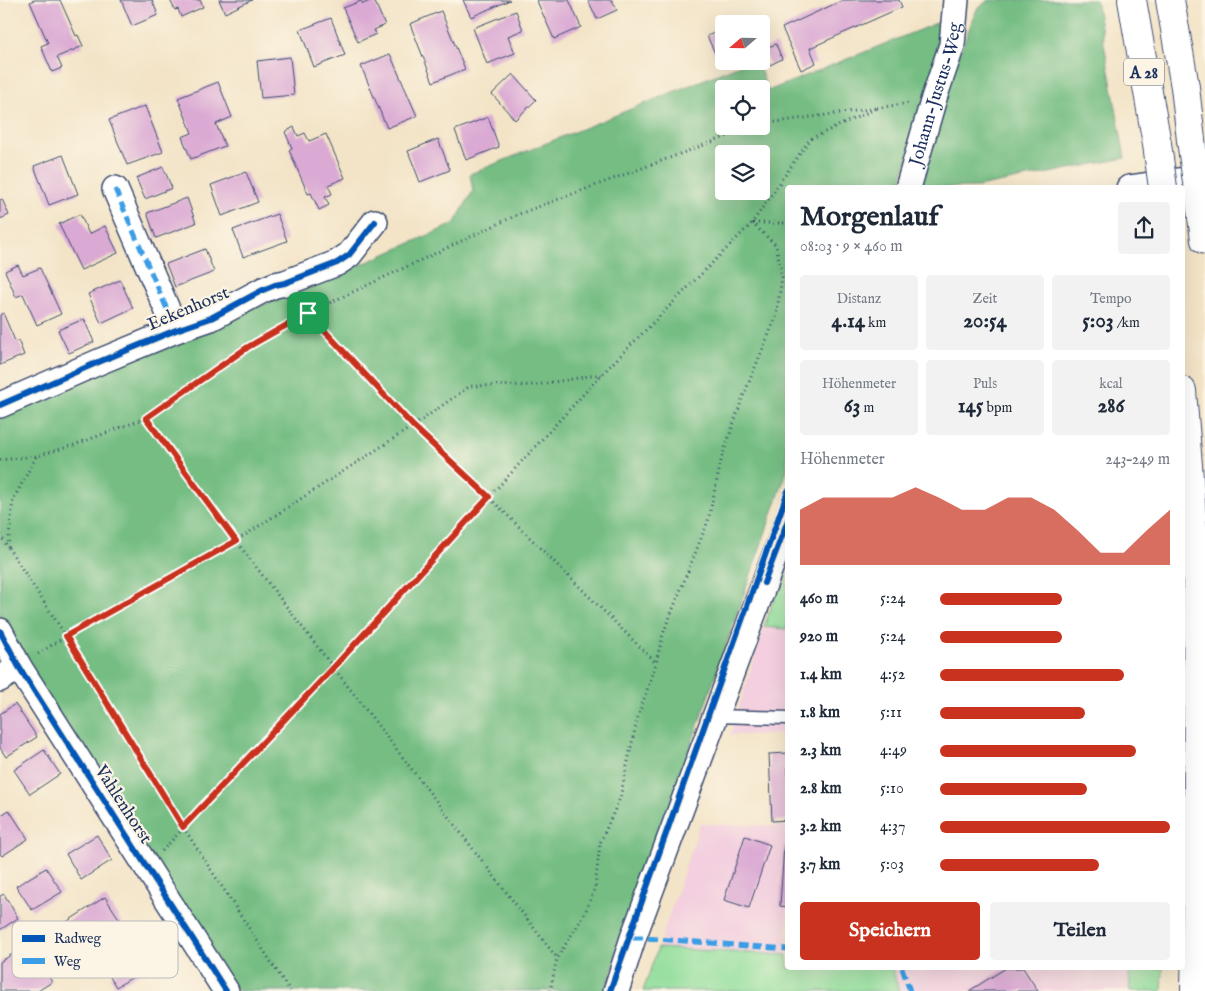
<!DOCTYPE html>
<html lang="de">
<meta charset="utf-8">
<style>
:root{--surface:#fff;--page:#f2f2f3;--text:#1f2937;--muted:#747a83;--accent:#c8321e}
body{margin:0;font-family:"IM FELL English",serif;background:var(--page);color:var(--text);height:100vh;display:flex;flex-direction:column;font-size:19px;white-space:nowrap}
*{box-sizing:border-box;margin:0}
p{font-size:16px;color:var(--muted)}
.icon{flex:none;width:28px;height:28px;fill:none;stroke:currentColor;stroke-width:2;stroke-linecap:round;stroke-linejoin:round}
.map{position:relative;flex:1;overflow:hidden}
.panel{position:absolute;left:785px;top:185px;width:400px;height:785px;display:flex;flex-direction:column;background:var(--surface);border-radius:5px;box-shadow:0 5px 20px #0002}
.panel>*{flex:none}
.needle{width:32px;rotate:250deg}
.controls{position:absolute;left:715px;top:15px;display:grid;gap:10px}
.controls a{display:grid;place-items:center;width:55px;height:55px;border-radius:5px;background:var(--surface);box-shadow:0 5px 20px #0002;font-size:25px}
.pin{position:absolute;display:grid;place-items:center;width:42px;height:42px;color:#fff;margin:-21px;border-radius:10px;box-shadow:0 2px 8px #0006}
.round{display:grid;place-items:center;flex:none;width:52px;height:52px;border-radius:5px;background:var(--page)}
.summary{display:flex;align-items:center;justify-content:space-between;height:85px;padding:0 15px}
h1{font-size:28px;font-weight:700;line-height:38px}
.stats{display:grid;grid-template-columns:repeat(3,1fr);gap:8px;height:85px;padding:5px 15px}
.stats div{display:grid;align-content:center;border-radius:5px;background:var(--page);text-align:center}
.stats b{font-size:21px;font-weight:700}
.stats small{font-size:14px;font-weight:400}
.stats p{font-size:14px}
.chart{height:140px;padding:10px 15px}
.chart p{display:flex;justify-content:space-between}
.chart svg{width:100%;height:90px;margin-top:5px;fill:var(--accent);opacity:.7}
.primary-button{display:flex;gap:10px;margin-top:auto;padding:10px 15px}
.primary-button a{flex:1;height:58px;border-radius:5px;background:var(--accent);color:#fff;font-size:20px;font-weight:700;line-height:58px;text-align:center}
.primary-button a+a{background:var(--page);color:var(--text)}
ul{padding:0 15px;list-style:none;font-size:16px}
li{display:grid;grid-template-columns:80px 60px 1fr;align-items:center;height:38px}
li i{height:12px;border-radius:6px;background:var(--accent)}
.map>svg:first-child{display:block}
</style>
<div class="map">
<svg width="1205" height="991" viewBox="0 0 1205 991">
<rect width="100%" height="100%" fill="#fcf5e5"/>
<filter id="ink" filterUnits="userSpaceOnUse"><feTurbulence type="fractalNoise" baseFrequency=".02" numOctaves="2"/><feDisplacementMap in="SourceGraphic" scale="10" xChannelSelector="R" yChannelSelector="G"/><feConvolveMatrix kernelMatrix="1 2 1 2 8 2 1 2 1" color-interpolation-filters="sRGB"/></filter>
<filter id="wash" filterUnits="userSpaceOnUse"><feTurbulence type="fractalNoise" baseFrequency=".0096" numOctaves="4" result="noise"/><feDisplacementMap in="SourceGraphic" scale="20" xChannelSelector="R" yChannelSelector="G"/><feGaussianBlur stdDeviation="1.12" result="paint"/><feColorMatrix in="noise" values="0 0 0 0 0 0 0 0 0 0 0 0 0 0 0 0 0 1.4 0 .05"/><feComposite in="paint" operator="in"/></filter>
<g filter="url(#wash)">
<rect width="100%" height="100%" fill="#f3e4c7"/>
<!-- built -->
<g fill="#f3cfdf">
<path d="M764,627L787,629V734L730,735Z"/>
<path d="M700,824L787,826V955L658,948Z"/>
<path d="M892,968H1129L1130,991H899Z"/>
</g>
<!-- green -->
<g fill="#91de9b" stroke="#56867c">
<path d="M787,563V629L764,627Z"/>
<path d="M658,948L787,955L788,968H892L899,991H643Z"/>
<path d="M1129,968H1163L1162,991H1130Z"/>
</g>
<!-- forest -->
<g fill="#74bd83" stroke="#487670" fill-rule="evenodd">
<path d="M988,0H1096L1125,158L978,187L914,188L942,99L976,11Z"/>
<path d="M939,22L935,74L899,187L788,188L787,471L605,991H238L20,659L0,618V411L26,399L333,277L454,224L473,191L470,174L750,61H757L768,91ZM724,89H761V126H724ZM724,154H761V191H724Z"/>
</g>
<g id="blocks">
<!-- building -->
<g fill="#dbaad4">
<path d="M34,0H60L76,36L78,35L83,46L57,57L62,68L52,72L41,46L48,43L30,2Z"/>
<path d="M121,0H152L158,15L132,26Z"/>
<path d="M170,0H200L203,7L181,17L178,9L175,10Z"/>
<path d="M219,0H252L225,13Z"/>
<path d="M372,0H374L385,25L374,30L376,34L358,42L343,8L361,1L363,4Z"/>
<path d="M463,0H510L471,17Z"/>
<path d="M539,0H569L581,27L554,39L537,1Z"/>
<path d="M588,0H612L617,10L597,19Z"/>
<path d="M843,0H899L902,7L810,48L816,63L801,70L782,28Z"/>
<path d="M441,11L465,69L433,82L410,24Z"/>
<path d="M516,11L523,30L508,36L515,53L487,64L473,28Z"/>
<path d="M331,18L345,55L314,67L300,30Z"/>
<path d="M724,29V59L719,62L707,36Z"/>
<path d="M776,44L782,59L770,65L763,49Z"/>
<path d="M390,54L417,116L387,128L361,66Z"/>
<path d="M290,57L294,95L261,98L257,61Z"/>
<path d="M513,74L536,100L515,120L492,94Z"/>
<path d="M218,82L232,117L216,124L225,146L191,159L182,137L192,133L178,98Z"/>
<path d="M145,106L163,152L127,165L109,120Z"/>
<path d="M488,117L499,147L466,160L455,130Z"/>
<path d="M294,127L298,136L305,133L309,141L326,134L345,178L328,185L332,194L325,197L329,205L319,210L311,193L308,194L289,150L292,148L285,132Z"/>
<path d="M438,139L450,170L420,182L408,151Z"/>
<path d="M63,155L78,194L49,205L34,166Z"/>
<path d="M163,167L172,188L145,199L136,178Z"/>
<path d="M246,172L258,202L222,216L211,185Z"/>
<path d="M187,198L196,223L156,238L147,213Z"/>
<path d="M2,199L9,215L0,219V200Z"/>
<path d="M80,214L89,234L105,226L118,253L81,270L59,224Z"/>
<path d="M277,214L287,241L243,257L233,230Z"/>
<path d="M205,249L214,272L175,287L166,264Z"/>
<path d="M18,265L23,275L40,268L61,314L37,325L23,294L16,297L5,271Z"/>
<path d="M120,280L133,308L101,323L88,294Z"/>
<path d="M3,313L15,341L18,340L24,355L0,365V315Z"/>
<path d="M84,319L94,342L69,353L58,330Z"/>
<path d="M15,704L37,737L6,757L0,748V714Z"/>
<path d="M44,750L60,774L30,794L14,770Z"/>
<path d="M788,753V820L772,821L769,754Z"/>
<path d="M9,810L28,839L2,856L0,854V816Z"/>
<path d="M97,835L112,860L81,880L66,854Z"/>
<path d="M745,836L770,845L749,908L724,900Z"/>
<path d="M784,846H788V907L780,906Z"/>
<path d="M46,868L62,892L32,910L16,886Z"/>
<path d="M4,894L18,918L0,930V896Z"/>
<path d="M105,897L129,934L86,962L62,925Z"/>
<path d="M28,944L52,982L38,991H0V962Z"/>
<path d="M139,944L152,966L116,987L110,977L119,971L112,960Z"/>
<path d="M1006,968H1023L1038,991H969Z"/>
</g>
</g>
</g>
<g filter="url(#ink)">
<use href="#blocks" fill-opacity="0" stroke="#3b4a6e" stroke-width="1"/>
<g fill="none" stroke-linecap="round" stroke-linejoin="round">
<defs>
<path id="lane" d="M715,716L788,718"/>
<g id="street">
<path id="s1" d="M908,188L934,98L952,45L956,0"/>
<path d="M1129,188L1205,177"/>
<path d="M115,189L176,330"/>
<path d="M0,405L101,361L176,330L211,318L263,290L275,285L285,283L337,263L349,255L375,222"/>
<path d="M0,631L19,667L226,991"/>
<path d="M0,679L19,667"/>
<path d="M616,991L633,938L788,520"/>
</g>
<g id="highway">
<path d="M1132,0L1157,144"/>
<path d="M1170,0L1185,87L1191,140"/>
<path d="M1202,217L1205,240"/>
<path d="M1182,391L1197,577L1198,826L1195,991"/>
</g>
</defs>
<!-- lane casing -->
<use href="#lane" stroke="#3b4a6e" stroke-width="15"/>
<!-- street casing -->
<use href="#street" stroke="#3b4a6e" stroke-width="28"/>
<!-- highway casing -->
<use href="#highway" stroke="#3b4a6e" stroke-width="30"/>
<!-- path -->
<g stroke="#3b4a6e" stroke-width="3" stroke-dasharray="1 4" stroke-linecap="butt">
<path d="M877,108L909,103"/>
<path d="M753,223H788"/>
<path d="M308,313L413,426L489,497L656,663"/>
<path d="M146,418L236,541L557,958"/>
<path d="M0,460L37,456L74,445L146,418L248,347L308,313L519,214L755,126"/>
<path d="M0,535L66,636L183,827L290,991"/>
<path d="M8,547L13,500L36,457"/>
<path d="M38,654L66,636L236,541L413,426L470,386L536,385L602,374"/>
<path d="M162,851L334,667L489,497L602,374L752,223L810,139L877,108L761,124"/>
<path d="M550,991L557,958L584,915L595,888L600,843L620,798L637,720L656,663L663,634L708,521L722,457L742,399L776,317L782,277L776,245L752,223"/>
</g>
<!-- lane -->
<use href="#lane" stroke="#fff" stroke-width="12"/>
<!-- street -->
<use href="#street" stroke="#fff" stroke-width="25"/>
<!-- highway -->
<use href="#highway" stroke="#fff" stroke-width="28"/>
<defs>
<g id="highway-bridge">
<path d="M1191,140L1202,217"/>
<path d="M1157,144L1163,188"/>
</g>
</defs>
<!-- highway-bridge casing -->
<use href="#highway-bridge" stroke="#3b4a6e" stroke-width="30" stroke-linecap="butt"/>
<!-- highway-bridge -->
<use href="#highway-bridge" stroke="#fff" stroke-width="28"/>
<!-- quiet -->
<g stroke="#3b9de6" stroke-width="5" stroke-dasharray="10 5" stroke-linecap="butt">
<path d="M115,189L176,330"/>
<path d="M633,938H645L788,949"/>
<path d="M902,968L910,991"/>
</g>
<defs>
<g id="cycleway">
<path d="M0,405L101,361L176,330L211,318L263,290L275,285L285,283L337,263L349,255L375,222"/>
<path d="M764,583L788,520"/>
<path d="M0,631L19,667L226,991"/>
<path d="M610,991L788,491"/>
</g>
</defs>
<!-- cycleway casing -->
<use href="#cycleway" stroke="#fcf5e5" stroke-width="9"/>
<!-- cycleway -->
<use href="#cycleway" stroke="#0057b8" stroke-width="6"/>
</g>
</g>
<g fill="none" stroke-linecap="round" stroke-linejoin="round" filter="url(#ink)">
<defs>
<path id="route" d="M308,313L413,426L489,497L334,667L183,827L66,636L236,541L146,418L248,347Z"/>
</defs>
<!-- route casing -->
<use href="#route" stroke="#fff" stroke-width="10"/>
<!-- route -->
<use href="#route" stroke="#c8321e" stroke-width="6"/>
</g>
<g text-anchor="middle" stroke-width="4.5" stroke-linejoin="round" paint-order="stroke">
<!-- shield labels -->
<rect fill="#fcf5e5" stroke="#5e6a86" stroke-width="1" x="1124" y="58.5" width="40" height="27" rx="4"/>
<g font-size="16" font-weight="bold" fill="#1b2f5e">
<text x="1144" y="78">A 28</text>
</g>
<!-- street labels -->
<g font-size="18" fill="#1b2f5e" stroke="#fcf5e5">
<text dy="6" stroke="none"><textPath href="#s1" startOffset="98">Johann-Justus-Weg</textPath></text>
<text transform="translate(188 308) rotate(-23)" y="6">Eekenhorst</text>
<text transform="translate(124 804) rotate(57)" y="6">Vahlenhorst</text>
</g>
</g>
<!-- legend -->
<rect x="12" y="921" width="166" height="57" rx="8" fill="#fcf5e5" stroke="#b8babc" stroke-width="1"/>
<rect x="22" y="935" width="23" height="7" fill="#0057b8"/>
<rect x="22" y="958" width="23" height="6" fill="#3b9de6"/>
<g font-size="14" fill="#1b2f5e">
<text x="54" y="943">Radweg</text>
<text x="54" y="966">Weg</text>
</g>
</svg>
<div class="controls">
<a><svg class="needle" viewBox="-14 -14 28 28"><path d="M0-13l5 13h-10z" fill="#e53935"/><path d="M0 13l5-13h-10z" fill="#747a83"/></svg></a>
<a><svg class="icon" aria-label="locate" viewBox="0 0 24 24"><circle cx="12" cy="12" r="6"/><path d="M12 2v4M12 18v4M2 12h4M18 12h4"/></svg></a>
<a><svg class="icon" aria-label="layers" viewBox="0 0 24 24"><path d="M12 4l9 5-9 5-9-5zM3 14l9 5 9-5"/></svg></a>
</div>
<div class="pin" style="left:308px;top:313px;background:#1e9e55"><svg class="icon" aria-label="arrive" viewBox="0 0 24 24"><path d="M6 21V4h12l-3 4 3 4H6"/></svg></div>
<section class="panel">
<div class="summary"><div><h1>Morgenlauf</h1><p>08:03 · 9 × 460 m</p></div><a class="round"><svg class="icon" aria-label="share" viewBox="0 0 24 24"><path d="M12 15V3M7 8l5-5 5 5M5 13v7h14v-7"/></svg></a></div>
<div class="stats">
<div><p>Distanz</p><b>4.14<small> km</small></b></div>
<div><p>Zeit</p><b>20:54</b></div>
<div><p>Tempo</p><b>5:03<small> /km</small></b></div>
</div>
<div class="stats">
<div><p>Höhenmeter</p><b>63<small> m</small></b></div>
<div><p>Puls</p><b>145<small> bpm</small></b></div>
<div><p>kcal</p><b>286</b></div>
</div>
<div class="chart"><p><span>Höhenmeter</span>243–249 m</p>
<svg viewBox="0 0 160 44" preserveAspectRatio="none"><path d="M0 44V17L10 11L20 11L30 11L40 11L50 6L60 11L70 17L80 17L90 11L100 11L110 17L120 27L130 38L140 38L150 27L160 17V44z"/></svg>
</div>
<ul>
<li><b>460 m</b>5:24<i style="width:53%"></i></li>
<li><b>920 m</b>5:24<i style="width:53%"></i></li>
<li><b>1.4 km</b>4:52<i style="width:80%"></i></li>
<li><b>1.8 km</b>5:11<i style="width:63%"></i></li>
<li><b>2.3 km</b>4:49<i style="width:85%"></i></li>
<li><b>2.8 km</b>5:10<i style="width:64%"></i></li>
<li><b>3.2 km</b>4:37<i style="width:100%"></i></li>
<li><b>3.7 km</b>5:03<i style="width:69%"></i></li>
</ul>
<div class="primary-button"><a>Speichern</a><a>Teilen</a></div>
</section>
</div>
